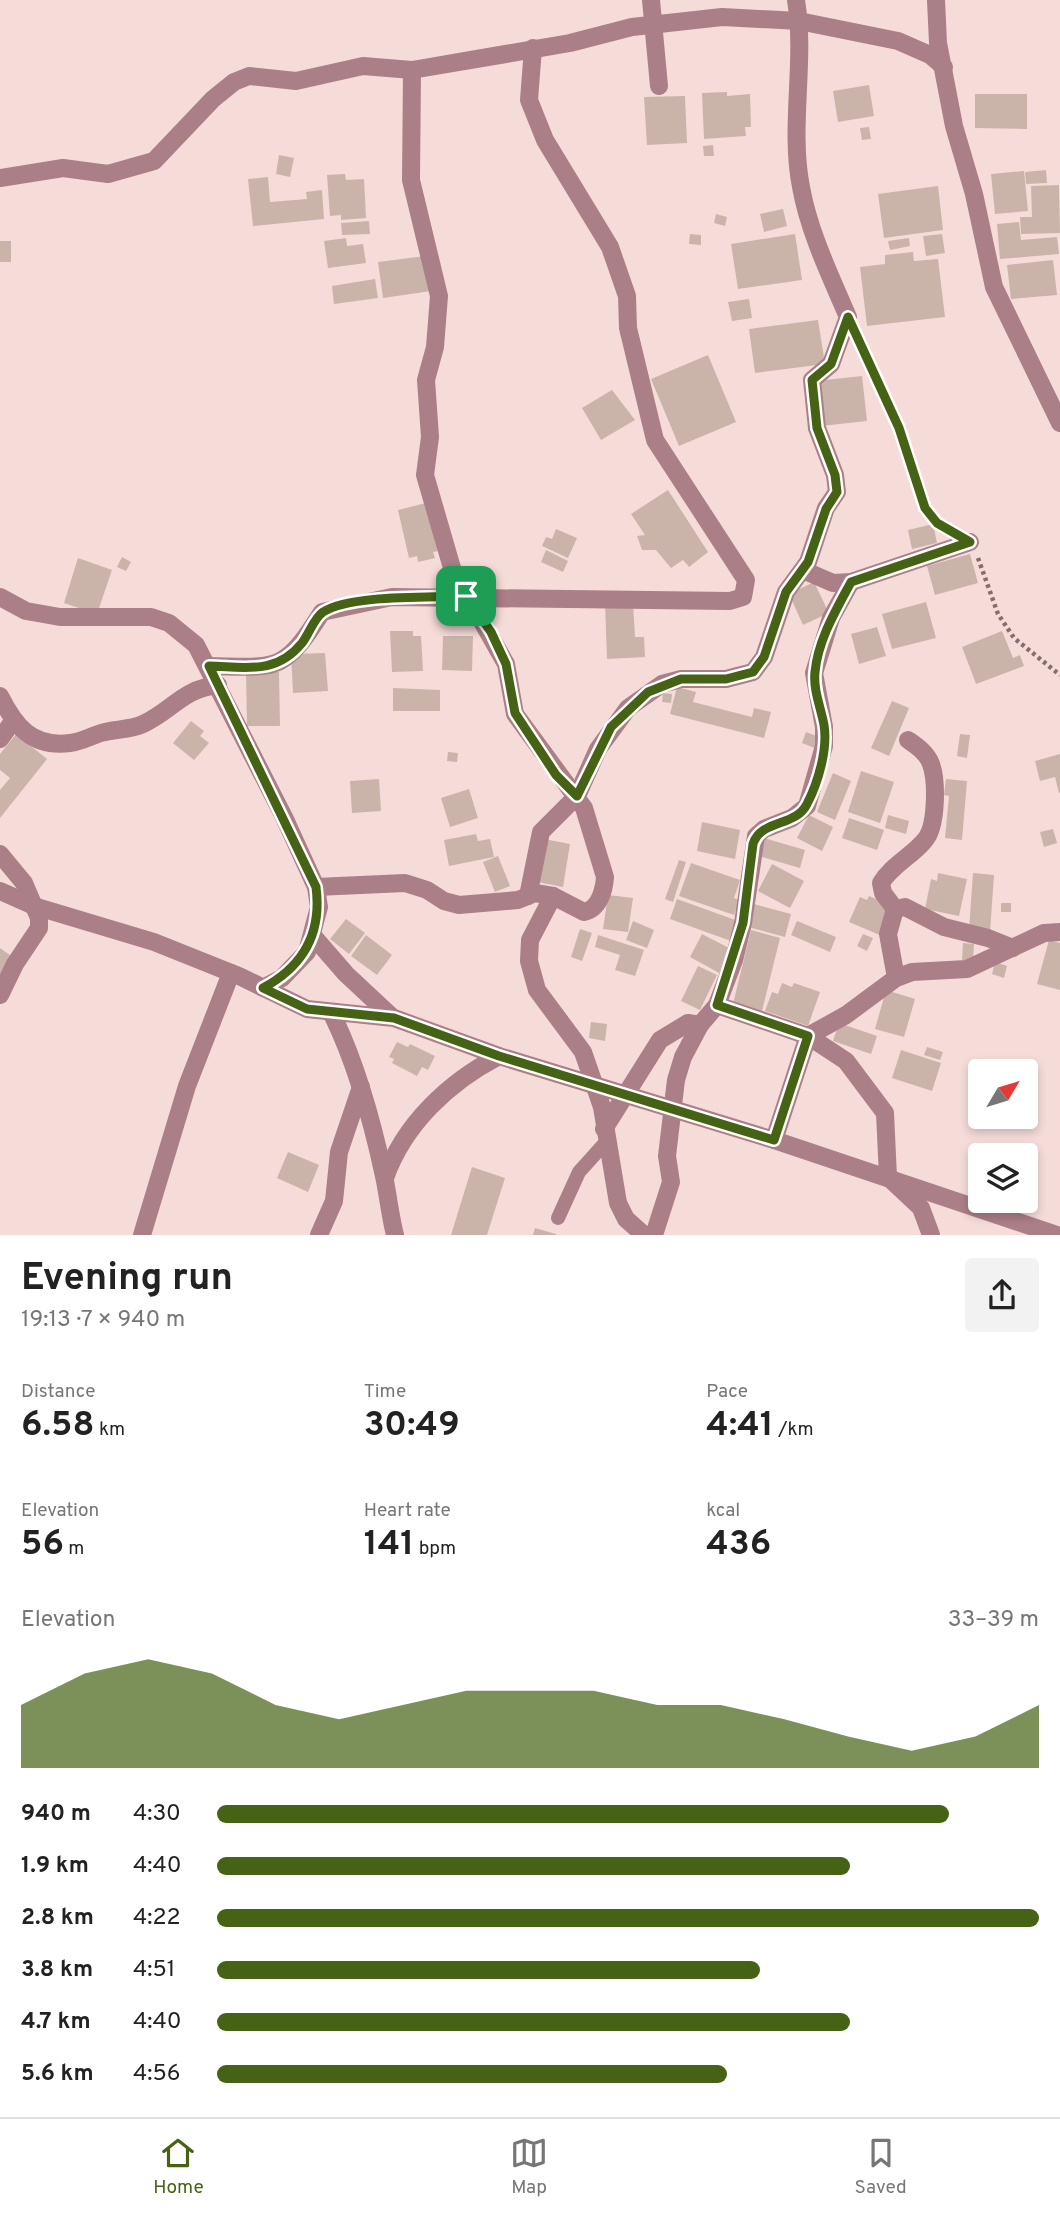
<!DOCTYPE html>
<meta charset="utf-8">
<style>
:root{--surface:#fff;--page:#f2f2f2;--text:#222;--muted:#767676;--line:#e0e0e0;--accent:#466315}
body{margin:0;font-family:Overpass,sans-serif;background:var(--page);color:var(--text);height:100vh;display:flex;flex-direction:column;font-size:26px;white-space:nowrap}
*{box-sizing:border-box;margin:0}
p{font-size:23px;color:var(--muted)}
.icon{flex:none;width:38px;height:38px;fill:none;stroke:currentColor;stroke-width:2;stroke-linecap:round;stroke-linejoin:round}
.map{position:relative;height:1235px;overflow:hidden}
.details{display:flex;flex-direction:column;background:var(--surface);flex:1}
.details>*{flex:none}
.needle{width:46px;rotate:52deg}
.fabs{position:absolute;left:968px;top:1059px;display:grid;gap:14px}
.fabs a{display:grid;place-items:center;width:70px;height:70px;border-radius:7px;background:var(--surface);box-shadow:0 4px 10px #0003;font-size:35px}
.pin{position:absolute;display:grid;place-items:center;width:60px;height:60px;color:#fff;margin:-30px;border-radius:14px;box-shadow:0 4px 10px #0006}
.round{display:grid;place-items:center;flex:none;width:74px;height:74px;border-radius:7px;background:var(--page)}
.overview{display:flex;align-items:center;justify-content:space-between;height:119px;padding:0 21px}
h1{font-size:38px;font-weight:700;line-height:52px}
.figures{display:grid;grid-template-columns:repeat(3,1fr);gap:10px;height:119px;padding:7px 21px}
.figures div{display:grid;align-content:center}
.figures b{font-size:35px;font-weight:700}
.figures small{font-size:19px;font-weight:400}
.figures p{font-size:19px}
.chart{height:196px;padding:14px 21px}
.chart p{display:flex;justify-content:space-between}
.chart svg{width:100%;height:126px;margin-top:7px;fill:var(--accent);opacity:.7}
ul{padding:0 21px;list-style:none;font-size:23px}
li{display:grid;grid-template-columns:112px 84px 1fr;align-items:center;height:52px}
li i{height:18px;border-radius:9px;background:var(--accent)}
.menu{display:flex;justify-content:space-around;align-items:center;height:98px;border-top:2px solid var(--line);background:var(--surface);font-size:19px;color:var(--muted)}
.menu a{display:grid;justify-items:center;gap:4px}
.menu .active{color:var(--accent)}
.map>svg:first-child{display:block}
</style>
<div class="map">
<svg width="1060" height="1235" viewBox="0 0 1060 1235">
<rect width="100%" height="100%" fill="#f6dcd9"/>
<!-- building -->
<g fill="#cab4aa">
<path d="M869,85L874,116L838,122L833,91Z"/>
<path d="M727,92V96L750,94L751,127H745L746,136L704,139L702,93Z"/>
<path d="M975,94H1027V129L975,128Z"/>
<path d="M685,96L687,143L647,145L644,97Z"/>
<path d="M869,127L871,139L862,140L860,128Z"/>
<path d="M713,145L714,156H704L703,146Z"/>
<path d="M279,155L294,158L290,177L276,174Z"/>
<path d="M1046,170L1047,183L1026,184L1025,172Z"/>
<path d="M1024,171L1028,211L995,214L991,174Z"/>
<path d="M345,174L346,180L364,179L366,218L341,220V215L330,216L327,175Z"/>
<path d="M268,177L270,202L307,199L306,192L322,190L324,219L253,226L248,179Z"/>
<path d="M1059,185L1060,233L1021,234L1020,217H1032L1031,186Z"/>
<path d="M938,186L943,230L884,238L878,194Z"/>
<path d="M783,209L787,226L764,232L760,214Z"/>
<path d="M716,214L727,217L725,226L714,223Z"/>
<path d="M369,221L370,234L342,235L341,223Z"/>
<path d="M1019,222L1021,240L1057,237L1059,254L1000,259L997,224Z"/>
<path d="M690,234L701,235V245L689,244Z"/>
<path d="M795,234L802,280L738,289L731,244Z"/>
<path d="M942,234L945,253L926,256L923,236Z"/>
<path d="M346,238L347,246L363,244L366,263L328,268L324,241Z"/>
<path d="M909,238L910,246L890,250L888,241Z"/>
<rect x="0" y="241" width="11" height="21"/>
<path d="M913,252L914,261L938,259L945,317L867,326L860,267L885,264V255Z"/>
<path d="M425,256L431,291L383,298L378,262Z"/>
<path d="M1053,260L1057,295L1011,299L1007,265Z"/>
<path d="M375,279L378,298L334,304L332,286Z"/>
<path d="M749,299L752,318L732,321L728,302Z"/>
<path d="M818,320L825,364L755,373L749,329Z"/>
<path d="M708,355L736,422L679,446L651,379Z"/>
<path d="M862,376L867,421L821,426L816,381Z"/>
<path d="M612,390L635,420L601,440L582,408Z"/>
<path d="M668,490L708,552L689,567L683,560L671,568L656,550H642L637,536L645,535L631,514Z"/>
<path d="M426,503L438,551L433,552L435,558L418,562L417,556L409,558L398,510Z"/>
<path d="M933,524L937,543L912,549L908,530Z"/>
<path d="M556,529L577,538L568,558L542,546L546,537L552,539Z"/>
<path d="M546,550L568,561L563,572L541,562Z"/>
<path d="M970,554L978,583L935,595L927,566Z"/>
<path d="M122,557L131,562L126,571L117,567Z"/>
<path d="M78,558L112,570L97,614L64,603Z"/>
<path d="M814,582L829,613L803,625L789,594Z"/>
<path d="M926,602L936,638L892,649L882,614Z"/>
<path d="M633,603L635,637H644L645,657L607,659L605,604Z"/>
<path d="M877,627L886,656L859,664L851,634Z"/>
<path d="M390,631H413V636H421L423,671L392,672Z"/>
<path d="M1002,631L1013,658L1020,655L1024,666L976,684L962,647Z"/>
<path d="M443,636H473L472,671L442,670Z"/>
<path d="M325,653L328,691L293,693L291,654Z"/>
<path d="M246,672H279L280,726H247Z"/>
<path d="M677,687L696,692L693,702L752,717L754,708L771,712L764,738L670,714Z"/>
<path d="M393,688L440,690V711H393Z"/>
<path d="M663,693L672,694L671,703L662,702Z"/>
<path d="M892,701L909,708L889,756L871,748Z"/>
<path d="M191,721L204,731L200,736L209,743L194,760L173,743Z"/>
<path d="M806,732L822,738L817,749L802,743Z"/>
<path d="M16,734L47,759L0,818V790L10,778L0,770V754Z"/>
<path d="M960,734L970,735L967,758L957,756Z"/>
<path d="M448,752L458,753L457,762L447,761Z"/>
<path d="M1060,754V793H1059L1055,777L1040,781L1035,761Z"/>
<path d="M861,771L894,782L880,823L848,812Z"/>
<path d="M833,773L851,781L835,820L817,812Z"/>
<path d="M379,779L381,811L352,813L350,781Z"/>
<path d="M946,779L967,781L962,840L945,838L949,796L944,795Z"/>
<path d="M469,789L478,818L450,827L441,798Z"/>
<path d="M809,815L833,827L822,851L797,838Z"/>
<path d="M888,815L909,821L906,834L885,828Z"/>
<path d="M849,818L884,830L877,850L842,838Z"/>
<path d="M702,822L740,830L735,859L697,851Z"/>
<path d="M1053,829L1057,843L1044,847L1040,832Z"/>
<path d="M476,834L478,841L490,839L494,857L449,866L444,840Z"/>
<path d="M764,838L805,850L800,868L759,856Z"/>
<path d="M544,839L570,844L563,887L537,882Z"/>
<path d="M498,856L510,886L495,892L483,862Z"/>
<path d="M679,860L686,862L673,902L665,899Z"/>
<path d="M691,863L740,880L734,898L739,900L734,915L679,896Z"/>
<path d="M772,864L804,881L790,908L758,891Z"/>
<path d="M938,873L967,879L959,916L925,909L931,879L937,881Z"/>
<path d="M973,873L994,875L990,932L969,930Z"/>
<path d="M608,895L633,898L628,932L603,929Z"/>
<path d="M869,896L883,902L881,906L892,910L882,936L849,922L860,897L867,900Z"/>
<path d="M677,899L738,921L731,941L670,919Z"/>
<rect x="1001" y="903" width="10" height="9"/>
<path d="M754,904L791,914L785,937L748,927Z"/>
<path d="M346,919L365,933L349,954L330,939Z"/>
<path d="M633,921L654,930L647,948L626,940Z"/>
<path d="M797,921L836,937L830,952L791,935Z"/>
<path d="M580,929L592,933L582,961L571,957Z"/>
<path d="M751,930L780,938L762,1011L733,1004Z"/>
<path d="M702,934L731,949L719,973L690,957Z"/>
<path d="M863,934L873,938L867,951L857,946Z"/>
<path d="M366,935L392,955L377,975L351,956Z"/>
<path d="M598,935L644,950L635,976L615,970L620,955L595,947Z"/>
<path d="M1049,940L1060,943V990L1037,984Z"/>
<path d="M963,943L974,944L973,961L962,960Z"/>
<path d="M0,948L14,958L0,976Z"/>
<path d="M995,962L1007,966L1004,978L992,974Z"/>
<path d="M698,966L717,975L700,1010L681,1001Z"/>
<path d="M782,983L792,987L794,983L820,992L808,1026L765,1011L772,992L778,994Z"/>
<path d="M886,990L915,999L904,1037L875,1029Z"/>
<path d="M591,1022L607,1024L605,1041L589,1038Z"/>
<path d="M839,1023L877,1036L871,1054L833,1041Z"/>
<path d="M397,1042L408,1047L410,1044L435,1056L428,1070L422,1067L417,1076L392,1063L394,1059L389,1057Z"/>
<path d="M927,1047L943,1052L940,1060L924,1055Z"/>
<path d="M901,1050L941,1063L932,1091L892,1078Z"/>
<path d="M288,1152L319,1165L308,1192L277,1178Z"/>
<path d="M472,1167L505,1178L487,1235H451Z"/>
<path d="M535,1228L556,1234V1235H533Z"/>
</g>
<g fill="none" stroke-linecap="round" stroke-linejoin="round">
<!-- path -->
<g stroke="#806f6d" stroke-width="4.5" stroke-dasharray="3.5 3.5" stroke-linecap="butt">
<path d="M859,341L899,428L925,508L937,523L948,529"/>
<path d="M978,558L998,614L1014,638L1060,675"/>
</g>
<!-- service -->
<path stroke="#ab7f88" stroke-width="14" d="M558,1218L579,1172L606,1142"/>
<!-- minor -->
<g stroke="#ab7f88" stroke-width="18">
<path d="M651,0L659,86"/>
<path d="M936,0L938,43L954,126L974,194L994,287L1060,423"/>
<path d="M0,178L63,168L108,174L154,161L213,99L234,82L249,76L296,81L363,66L412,70L570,43L632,27L722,17L799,21L898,41L930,55L944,67"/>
<path d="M803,570L833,583L851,582L970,542"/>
<path d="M0,597L26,611L60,617H151L169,623L196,645L284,817L316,887L319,907L307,952L282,978L263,988"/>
<path d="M209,666C277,667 283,674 322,612L392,597L730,601L743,597L746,580L655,440L628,328L627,296L610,247L545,140L529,100L533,48"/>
<path d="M0,696C15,726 32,748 70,743C81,742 91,736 101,733C114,729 130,730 143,724C173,710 182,689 218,685"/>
<path d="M0,739L13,721"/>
<path d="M0,854L24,883L39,918V928L15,964L0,995"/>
<path d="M316,887L405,883L427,890L444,901L459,905L518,900L535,893L553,896L584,912C599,909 604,891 605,877L584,808L515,714L506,664L452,568L425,475L430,437L426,380L435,347L439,296L411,180L412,70"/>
<path d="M0,891L34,906L154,942L239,976L307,1009L394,1018L499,1056L774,1140L1057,1235"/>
<path d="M528,896L541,832L577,796L598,749L628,708L662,684L681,679H726L753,672L764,657L786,592L808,562L826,508L837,492L835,475L817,428L812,380L831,364L848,317C830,275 809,232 801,187C789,126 806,62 796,0"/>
<path d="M553,896L530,940L529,961L537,990L583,1052L602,1107L618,1203L626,1219L644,1235"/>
<path d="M895,909L905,907L944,927L988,938L1013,948"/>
<path d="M313,936L346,974L391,1016"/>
<path d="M896,978L888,934L895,909L883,893L881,883C892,865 912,856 925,840C937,826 937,781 931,764C927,753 918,747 908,740"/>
<path d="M717,1005L808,1036L846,1061L885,1113L888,1177L921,1208L931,1235"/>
<path d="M332,1014C357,1065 372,1120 384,1176C388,1195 390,1215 395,1235"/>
<path d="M604,1129L660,1040L688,1023L700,1025"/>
<path d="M774,1140L808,1036L846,1015L896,978L912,972L967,969L1044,933L1060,932"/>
<path d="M385,1178C404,1124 449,1082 499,1056"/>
<path d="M142,1235L187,1086L231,973"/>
<path d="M319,1235L334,1201L339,1152L361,1087"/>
<path d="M654,1235L671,1182L667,1156L676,1080L683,1057L700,1025L717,1005L734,960L743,923L756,836L764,829L792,818L807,806L824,746V727L814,673L831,618L851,582"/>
</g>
</g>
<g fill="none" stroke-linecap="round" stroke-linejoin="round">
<defs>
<path id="route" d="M848,317L899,428L925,508L937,523L970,542L851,582C836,610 818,640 815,672C813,690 821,708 824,725C828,749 818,783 807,804C796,827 761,819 753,844L743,923L717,1005L808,1036L774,1140L499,1056L394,1018L307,1009L263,988C304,966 322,933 316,887L209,666C246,667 276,675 302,643C309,634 314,618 323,612C352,594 431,598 466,596L491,632L506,664L515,713L556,775L577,796L611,727L648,692L681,679H726L753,672L764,657L786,592L808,562L826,509L837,492L835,475L817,428L812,380L831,364Z"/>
</defs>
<!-- route casing -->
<use href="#route" stroke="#fff" stroke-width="14"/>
<!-- route -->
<use href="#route" stroke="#466315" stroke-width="9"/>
</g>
</svg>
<div class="fabs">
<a><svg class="needle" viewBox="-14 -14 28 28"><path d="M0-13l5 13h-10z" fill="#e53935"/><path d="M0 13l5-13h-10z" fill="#767676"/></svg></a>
<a><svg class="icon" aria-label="layers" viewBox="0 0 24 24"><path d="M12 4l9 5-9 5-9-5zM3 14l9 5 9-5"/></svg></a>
</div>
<div class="pin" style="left:466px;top:596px;background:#1e9e55"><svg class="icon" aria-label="arrive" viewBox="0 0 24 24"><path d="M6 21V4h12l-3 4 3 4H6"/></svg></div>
</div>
<section class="details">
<div class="overview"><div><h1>Evening run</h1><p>19:13 · 7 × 940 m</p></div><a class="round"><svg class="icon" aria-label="share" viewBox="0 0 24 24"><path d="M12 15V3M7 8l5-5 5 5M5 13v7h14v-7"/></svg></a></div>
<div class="figures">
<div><p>Distance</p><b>6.58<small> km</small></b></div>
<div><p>Time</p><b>30:49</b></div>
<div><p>Pace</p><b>4:41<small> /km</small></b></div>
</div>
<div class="figures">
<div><p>Elevation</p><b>56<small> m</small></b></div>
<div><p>Heart rate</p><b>141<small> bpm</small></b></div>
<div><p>kcal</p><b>436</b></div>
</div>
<div class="chart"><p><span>Elevation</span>33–39 m</p>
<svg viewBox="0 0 160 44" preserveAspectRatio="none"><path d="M0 44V22L10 11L20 6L30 11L40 22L50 27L60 22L70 17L80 17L90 17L100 22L110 22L120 27L130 33L140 38L150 33L160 22V44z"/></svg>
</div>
<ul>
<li><b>940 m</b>4:30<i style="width:89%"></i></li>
<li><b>1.9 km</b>4:40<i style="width:77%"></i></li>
<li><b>2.8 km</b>4:22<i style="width:100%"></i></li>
<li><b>3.8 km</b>4:51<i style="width:66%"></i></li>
<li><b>4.7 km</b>4:40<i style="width:77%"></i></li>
<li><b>5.6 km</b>4:56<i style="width:62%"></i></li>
</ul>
</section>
<nav class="menu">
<a class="active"><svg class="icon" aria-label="home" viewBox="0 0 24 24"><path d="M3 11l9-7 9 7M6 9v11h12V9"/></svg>Home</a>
<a><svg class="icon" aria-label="map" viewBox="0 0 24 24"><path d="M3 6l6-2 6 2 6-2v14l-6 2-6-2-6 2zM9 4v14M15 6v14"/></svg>Map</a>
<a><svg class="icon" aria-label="saved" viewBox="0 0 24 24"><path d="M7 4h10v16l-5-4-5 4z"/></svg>Saved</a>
</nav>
